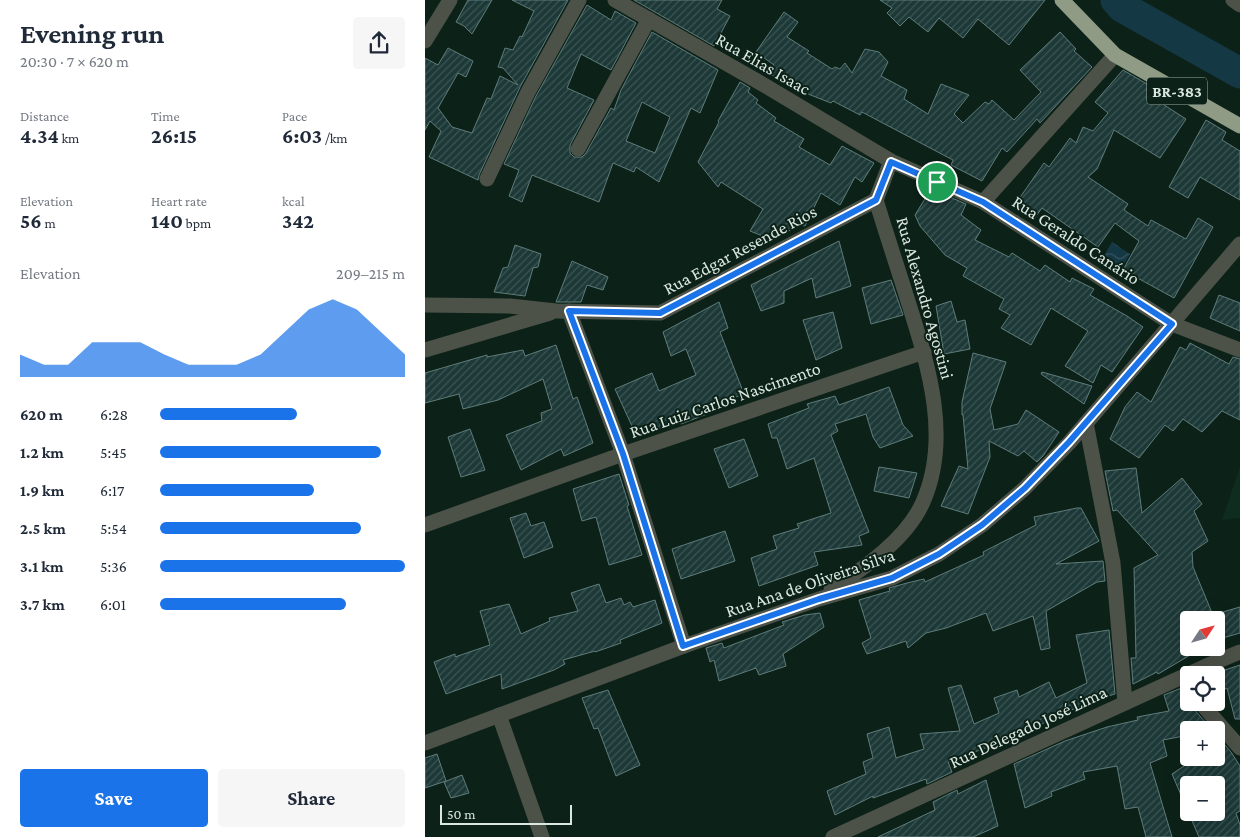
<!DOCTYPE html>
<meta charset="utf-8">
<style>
:root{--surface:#fff;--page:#f6f6f7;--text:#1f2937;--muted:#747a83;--accent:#1a73e8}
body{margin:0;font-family:"Crimson Pro",serif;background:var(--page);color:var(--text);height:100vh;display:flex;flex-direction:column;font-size:19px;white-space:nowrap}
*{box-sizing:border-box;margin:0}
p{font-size:16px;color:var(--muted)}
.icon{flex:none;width:28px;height:28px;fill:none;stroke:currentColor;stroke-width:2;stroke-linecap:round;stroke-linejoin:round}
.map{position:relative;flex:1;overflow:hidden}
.sheet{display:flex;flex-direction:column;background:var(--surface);width:425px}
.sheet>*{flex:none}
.needle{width:32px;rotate:54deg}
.controls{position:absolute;left:755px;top:611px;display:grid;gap:10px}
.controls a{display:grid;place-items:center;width:45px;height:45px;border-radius:5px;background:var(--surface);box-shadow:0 5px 20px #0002;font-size:25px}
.scale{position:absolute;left:15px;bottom:12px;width:132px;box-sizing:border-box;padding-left:5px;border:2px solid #dbe8e1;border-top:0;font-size:14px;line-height:18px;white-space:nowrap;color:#dbe8e1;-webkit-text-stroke:4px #0c2218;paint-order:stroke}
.pin{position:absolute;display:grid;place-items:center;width:42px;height:42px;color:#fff;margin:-21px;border:2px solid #fff;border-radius:50%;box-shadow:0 1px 5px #0007}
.round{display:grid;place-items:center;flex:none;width:52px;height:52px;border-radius:5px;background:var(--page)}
.summary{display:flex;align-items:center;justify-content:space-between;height:85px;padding:0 20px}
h1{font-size:28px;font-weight:700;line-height:38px}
.metrics{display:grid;grid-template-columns:repeat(3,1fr);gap:8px;height:85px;padding:5px 20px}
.metrics div{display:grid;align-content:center}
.metrics b{font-size:21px;font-weight:700}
.metrics small{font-size:14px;font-weight:400}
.metrics p{font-size:14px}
.chart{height:140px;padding:10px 20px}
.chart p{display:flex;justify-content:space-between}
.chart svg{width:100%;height:90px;margin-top:5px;fill:var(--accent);opacity:.7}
.button{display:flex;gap:10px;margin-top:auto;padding:10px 20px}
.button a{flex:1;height:58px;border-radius:5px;background:var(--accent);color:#fff;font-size:20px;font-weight:700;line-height:58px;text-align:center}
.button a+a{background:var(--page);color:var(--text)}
ul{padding:0 20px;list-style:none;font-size:16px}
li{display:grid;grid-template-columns:80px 60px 1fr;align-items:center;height:38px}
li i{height:12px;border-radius:6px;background:var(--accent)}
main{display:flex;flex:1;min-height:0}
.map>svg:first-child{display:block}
</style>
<main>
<section class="sheet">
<div class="summary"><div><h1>Evening run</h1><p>20:30 · 7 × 620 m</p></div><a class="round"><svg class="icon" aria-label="share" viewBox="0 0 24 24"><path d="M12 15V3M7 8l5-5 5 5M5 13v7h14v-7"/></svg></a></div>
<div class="metrics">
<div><p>Distance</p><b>4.34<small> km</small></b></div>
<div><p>Time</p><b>26:15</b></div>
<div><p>Pace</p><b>6:03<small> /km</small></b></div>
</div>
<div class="metrics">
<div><p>Elevation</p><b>56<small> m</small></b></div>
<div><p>Heart rate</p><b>140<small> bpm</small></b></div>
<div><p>kcal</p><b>342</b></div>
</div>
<div class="chart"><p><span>Elevation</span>209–215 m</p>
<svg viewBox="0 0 160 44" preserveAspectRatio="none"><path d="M0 44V33L10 38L20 38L30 27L40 27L50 27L60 33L70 38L80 38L90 38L100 33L110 22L120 11L130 6L140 11L150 22L160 33V44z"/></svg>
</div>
<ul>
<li><b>620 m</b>6:28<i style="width:56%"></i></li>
<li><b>1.2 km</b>5:45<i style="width:90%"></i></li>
<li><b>1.9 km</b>6:17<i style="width:63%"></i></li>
<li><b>2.5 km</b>5:54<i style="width:82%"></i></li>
<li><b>3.1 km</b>5:36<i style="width:100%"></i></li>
<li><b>3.7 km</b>6:01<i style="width:76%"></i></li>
</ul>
<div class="button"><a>Save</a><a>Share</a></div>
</section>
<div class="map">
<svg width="815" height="837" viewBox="0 0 815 837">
<defs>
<pattern id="water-waves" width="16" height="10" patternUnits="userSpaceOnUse" patternTransform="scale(1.25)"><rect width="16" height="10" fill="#153845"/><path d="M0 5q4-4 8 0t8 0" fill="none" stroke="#365560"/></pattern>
<pattern id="building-hatch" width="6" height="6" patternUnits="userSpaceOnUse" patternTransform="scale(1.25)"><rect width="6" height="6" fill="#1c3837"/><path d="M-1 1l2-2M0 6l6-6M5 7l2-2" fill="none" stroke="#3c5554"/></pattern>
</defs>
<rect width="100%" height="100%" fill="#0c2218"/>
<!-- built -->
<path fill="#0e2c1f" d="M815,467V518L797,520Z"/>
<!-- water -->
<path fill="url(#water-waves)" d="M687,242L705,254L695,271L677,259Z"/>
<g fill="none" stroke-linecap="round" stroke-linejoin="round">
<!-- river -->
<path stroke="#153845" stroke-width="31" d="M691,0L697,7L815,73"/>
</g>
<!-- building -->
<g fill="url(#building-hatch)" stroke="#5f7c7b" fill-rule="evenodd">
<path d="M43,0H67L47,34L39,26L31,22Z"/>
<path d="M87,0H143L95,87L54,175L53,180L4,157L16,131L5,121L0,130V58L13,65L23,48L48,61L41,77L33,73L13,108L27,127L47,133L62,98L66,99L75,76L93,85L78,68L73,67L80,48L88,50L95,36L97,37L109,11Z"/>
<path d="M209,0H297L292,9L305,16L289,46Z"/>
<path d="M455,0H620L584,45L553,19L538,38L514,18L503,32L484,17L475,26L462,13L467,8Z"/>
<path d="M162,5L186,20L190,11L211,23L186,70L156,54L142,88L169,100L145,145V153L149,157H157L161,153L186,108L189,110L196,90L227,32L293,70L275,113L266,108L234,182L211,167L209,172L188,163L174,202L107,175L97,202L84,196L94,170L79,164L111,96ZM217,102L245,117L230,153L201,141Z"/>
<path d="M359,12L373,22L362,37L384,51L382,53L407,69L410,67L415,69L420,63L427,73L440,49L454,52L463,62L456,76L482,90L479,99L503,114L516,84L544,95L529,114L538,123L560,102L564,104L567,100L589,120L616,92L595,70L635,32L651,49L649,51L667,67L615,123L612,119L582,152L577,148L557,181L526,165L528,160L437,112L435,115L408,101L406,103L383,94L343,73L349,65L331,52Z"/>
<path d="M698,70L727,87L722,94L761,119L735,158L689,130L672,169L663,177L703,204L699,210L723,226L726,220L761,239L773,218L788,227L749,298L698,270L714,241L690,223L673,247L617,208L609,219L589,206L619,163L624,167L645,138L651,143L658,127L668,131L683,113L670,102Z"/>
<path d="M315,82L325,88L323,92L333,100L331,103L351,118L349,121L379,139L374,147L405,165L417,146L449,163L437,182L430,177L415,205L396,193L380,226L376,224L348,240L325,231L338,209L296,182L293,187L273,162L294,122L293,121Z"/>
<path d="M781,120L801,132L797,140L815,151V200L775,177L763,198L744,187Z"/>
<path d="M506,189L541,204L536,215L556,230L550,240L584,257L587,253L615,271L620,265L645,282L647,278L669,289L665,295L702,316L718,327L687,372L676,365L668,383L640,366L663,331L626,308L606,345L576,328L585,315L574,309L579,299L538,276L542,268L520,255L495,226L490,215Z"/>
<path d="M414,241L426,286L391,298L387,278L359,291V303L336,311L326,285Z"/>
<path d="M90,245L116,254L113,267L108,268L100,296L69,292L78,268L83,267Z"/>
<path d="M147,261L183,277L178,290L162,285L156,302H131Z"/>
<path d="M466,280L478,315L446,324L437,288Z"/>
<path d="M794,295L815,303V331L785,318Z"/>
<path d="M526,301L532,322L540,320L545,349L519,354L511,306Z"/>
<path d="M294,302L303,328L295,332L319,394L280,408L282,414L256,424L255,420L212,437L190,389L227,373L234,391L271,375L261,349L246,356L238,332Z"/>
<path d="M408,312L417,348L391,360L378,320Z"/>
<path d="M765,343L804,364L808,357L815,359V420L797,411L777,432L758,419L748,431L740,425L714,458L685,439L700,407L712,392L726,402L755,347L761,350Z"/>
<path d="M131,345L148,399L152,397L168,443L139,456L136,449L96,470L81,435L117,421L116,413L127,409L118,379L73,400L38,409L34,394L0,403V373L62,355V357L98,350L100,356Z"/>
<path d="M548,353L581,362L565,409L569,430L593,424L601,410L634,432L618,456L612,462L599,451L593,456L564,441L565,457L543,514L516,506L534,466L543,469L538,415H537V402Z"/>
<path d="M617,372L667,386L659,404L616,374Z"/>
<path d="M464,387L478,425L488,436L455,448L448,437L441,414L410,424L413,431L406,435L444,532L434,536L437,545L389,552L393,565L334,586L326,558L352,549L348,536L374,528L372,524L406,513L389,458L362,469L352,438H347L343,424L384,408L382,404L410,396L414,405Z"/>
<path d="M45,429L60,470L36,477L23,437Z"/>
<path d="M319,439L333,476L304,488L289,449Z"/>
<path d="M454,467L492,473L484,498L449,491Z"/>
<path d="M711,468L717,513L757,478L777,504L769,511L783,541L767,552L768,567L790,620H757L764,648H765L767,654L733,674L732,672L708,684L706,658H711L709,568L733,555L692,510L688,511L680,471Z"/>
<path d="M194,474L204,505L202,506L217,555L184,565L171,517L157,521L148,489Z"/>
<path d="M652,508H656L674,541L631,564L678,561L680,581L672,582L621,611L625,648L616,650L608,616L568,631L561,613L521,628L501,633L483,648L481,641L442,654L437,643L446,638L434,600L465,591L464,588L482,583L499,579L500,582L559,555L558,552L611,525L609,517Z"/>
<path d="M101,513L106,526L119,522L128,547L99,558L85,518Z"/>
<path d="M300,531L310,561L256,579L247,549Z"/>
<path d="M174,584L181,603L196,598L199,605L205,602L208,607L230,600L237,623L195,640L196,643L170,652V651L138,660L140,664L129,670L77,689L76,674L21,694L9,662L30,654V657L65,645L55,611L84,604L96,634L125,621L124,618L153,611L146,593Z"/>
<path d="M815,607V633L791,640V614Z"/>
<path d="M395,613L399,627L358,654L361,666L334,675L331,668L294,681L289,660L285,662L281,648L297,643L299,648L359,625L357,622L380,615Z"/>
<path d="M684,630L690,694L666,701L584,739L523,762L527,772L502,784L501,779L448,798V796L410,815L402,791L441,774L438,762L448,758L442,734L464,727L471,758L499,749L495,734L535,731L523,688L536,685L549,724L574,713L569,698L592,690L594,697L624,682L631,698L662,683L651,635Z"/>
<path d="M815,665V719H810L802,688L791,693V673Z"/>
<path d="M764,685V702H766L768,708L787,730H764V735L738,740L742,756L725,763L747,837H721L713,807L700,809L692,766L658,772L660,779L626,792L627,796L600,808L589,764L640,741L682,727L713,720L712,717L744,711L739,695Z"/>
<path d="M183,690L215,765L191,776L173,728L169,729L157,698Z"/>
<path d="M791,735L806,752L815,766V811L811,813L815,825V837H774L747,774L771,758H791ZM764,785H791V812H764Z"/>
<path d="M12,754L21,781L0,788V758Z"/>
<path d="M37,775L44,793L26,798L19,782Z"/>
<path d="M561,780L573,826L548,837H453L510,810L508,802L532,790L533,794Z"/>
</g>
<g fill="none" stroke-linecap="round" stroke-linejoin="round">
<!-- street -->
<g stroke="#4d5249" stroke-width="15">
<path d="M190,0L339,85L466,161L558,202L747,324L815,350"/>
<path d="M808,0L815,5"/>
<path d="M0,41L25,0"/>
<path d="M153,149L224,19"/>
<path d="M62,179L103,92L154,0"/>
<path d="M558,202L690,55"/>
<path d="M0,305L85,306L131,311L235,313L451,200L466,161"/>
<path d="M144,311L198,454L259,646"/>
<path d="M0,350L125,313"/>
<path d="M661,423L688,563L700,703"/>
<path d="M0,525L198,454L499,352"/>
<path d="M406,590C439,568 482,539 498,502C527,436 502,362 482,298C472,266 461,233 451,200"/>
<path d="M775,702L815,748"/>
<path d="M74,715L117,837"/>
<path d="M0,743L259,646L394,599L467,578L514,554L557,525L600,488L644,443L815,244"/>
<path d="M408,837L781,666L815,652"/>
</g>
<!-- highway -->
<path stroke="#8f9b85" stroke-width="15" d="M637,0L690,55L815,126"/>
</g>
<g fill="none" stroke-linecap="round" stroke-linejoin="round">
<defs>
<path id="route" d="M466,162L558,202L747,324L644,442L600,488L557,525L514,554L467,578L394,599L258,646L198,454L144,311L235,313L451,200Z"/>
</defs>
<!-- route casing -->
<use href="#route" stroke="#fff" stroke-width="10"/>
<!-- route -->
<use href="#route" stroke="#1a73e8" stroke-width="6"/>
</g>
<g text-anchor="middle" stroke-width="4" stroke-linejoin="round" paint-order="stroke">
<!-- shield labels -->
<rect fill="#0c2218" stroke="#9dada5" stroke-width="1" x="722" y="77.5" width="60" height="27" rx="4"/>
<g font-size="16" font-weight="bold" fill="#dbe8e1">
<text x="752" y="97">BR-383</text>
</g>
<!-- street labels -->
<g font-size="18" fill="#dbe8e1" stroke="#0c2218">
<text transform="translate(338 64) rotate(30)" y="6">Rua Elias Isaac</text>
<text transform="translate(651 240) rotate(33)" y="6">Rua Geraldo Canário</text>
<text transform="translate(315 250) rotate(-28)" y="6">Rua Edgar Resende Rios</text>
<text transform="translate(500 298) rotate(74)" y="6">Rua Alexandro Agostini</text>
<text transform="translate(300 400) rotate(-19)" y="6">Rua Luiz Carlos Nascimento</text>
<text transform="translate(385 583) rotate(-19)" y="6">Rua Ana de Oliveira Silva</text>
<text transform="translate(603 727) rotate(-25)" y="6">Rua Delegado José Lima</text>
</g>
</g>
</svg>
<div class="controls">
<a><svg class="needle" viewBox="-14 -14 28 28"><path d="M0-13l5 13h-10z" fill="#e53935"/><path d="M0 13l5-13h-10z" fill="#747a83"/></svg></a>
<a><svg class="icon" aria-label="locate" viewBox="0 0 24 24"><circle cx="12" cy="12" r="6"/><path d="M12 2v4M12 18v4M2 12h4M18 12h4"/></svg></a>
<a>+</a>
<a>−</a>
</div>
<div class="scale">50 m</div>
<div class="pin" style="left:512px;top:182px;background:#1e9e55"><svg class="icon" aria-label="arrive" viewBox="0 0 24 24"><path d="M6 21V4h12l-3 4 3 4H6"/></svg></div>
</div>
</main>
